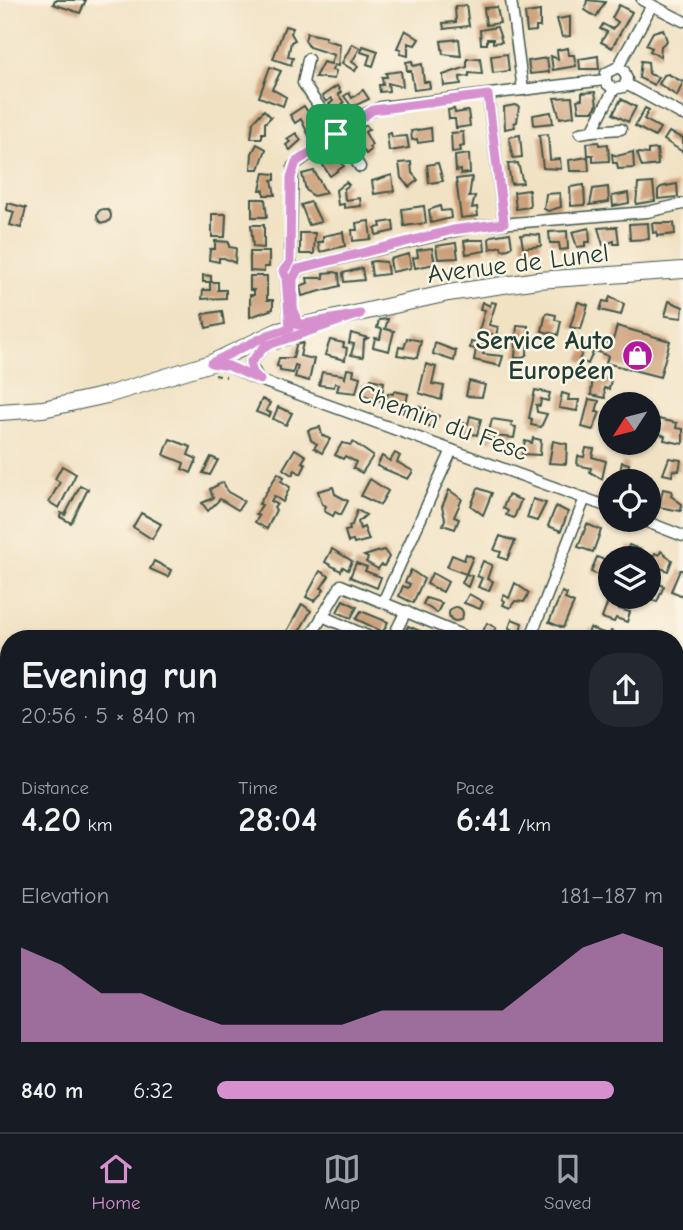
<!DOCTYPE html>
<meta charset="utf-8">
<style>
:root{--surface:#171b24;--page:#242831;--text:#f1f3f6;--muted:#9ea1a6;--line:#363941;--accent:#d690ce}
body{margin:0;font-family:"Comic Neue",sans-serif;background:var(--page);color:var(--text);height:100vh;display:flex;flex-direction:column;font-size:26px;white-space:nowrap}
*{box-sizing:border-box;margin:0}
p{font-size:23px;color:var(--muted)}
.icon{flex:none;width:38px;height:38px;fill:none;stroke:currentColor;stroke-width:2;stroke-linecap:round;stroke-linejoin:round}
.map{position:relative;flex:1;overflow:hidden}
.side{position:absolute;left:0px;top:630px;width:684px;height:502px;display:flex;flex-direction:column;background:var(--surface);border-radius:28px 28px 0 0;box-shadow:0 2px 5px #0004}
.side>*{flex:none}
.needle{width:46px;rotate:234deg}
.tools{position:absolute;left:598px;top:392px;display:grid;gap:14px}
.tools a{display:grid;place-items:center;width:63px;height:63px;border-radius:50%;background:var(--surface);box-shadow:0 2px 5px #0004;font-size:35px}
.pin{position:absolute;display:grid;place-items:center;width:60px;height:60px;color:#fff;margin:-30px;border-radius:14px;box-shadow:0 4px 10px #0006}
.round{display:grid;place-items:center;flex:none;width:74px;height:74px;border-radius:28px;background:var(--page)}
.head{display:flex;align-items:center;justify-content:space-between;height:119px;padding:0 21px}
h1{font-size:38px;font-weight:800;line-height:52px}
.figures{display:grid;grid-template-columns:repeat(3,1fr);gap:10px;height:119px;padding:7px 21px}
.figures div{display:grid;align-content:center}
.figures b{font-size:35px;font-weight:800}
.figures small{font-size:19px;font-weight:400}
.figures p{font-size:19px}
.chart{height:196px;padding:14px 21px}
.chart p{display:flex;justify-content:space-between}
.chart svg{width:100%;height:126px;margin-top:7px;fill:var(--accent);opacity:.7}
ul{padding:0 21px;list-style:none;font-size:23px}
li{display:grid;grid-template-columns:112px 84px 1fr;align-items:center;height:52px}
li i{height:18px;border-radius:9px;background:var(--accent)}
.dock{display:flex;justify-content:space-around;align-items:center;height:98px;border-top:2px solid var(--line);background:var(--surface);font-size:19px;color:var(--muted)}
.dock a{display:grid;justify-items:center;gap:4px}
.dock .current{color:var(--accent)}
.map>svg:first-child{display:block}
</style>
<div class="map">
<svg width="683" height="1132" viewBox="0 0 683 1132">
<rect width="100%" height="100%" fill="#fcf5e5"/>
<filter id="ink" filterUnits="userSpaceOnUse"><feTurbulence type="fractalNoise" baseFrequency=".0143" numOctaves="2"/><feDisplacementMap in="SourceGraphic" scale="14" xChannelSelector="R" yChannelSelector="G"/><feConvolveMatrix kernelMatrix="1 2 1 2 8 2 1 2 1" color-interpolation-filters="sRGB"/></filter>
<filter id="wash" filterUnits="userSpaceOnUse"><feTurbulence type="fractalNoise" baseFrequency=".00686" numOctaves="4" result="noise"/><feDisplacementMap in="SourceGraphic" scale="28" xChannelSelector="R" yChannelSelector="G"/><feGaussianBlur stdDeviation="1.57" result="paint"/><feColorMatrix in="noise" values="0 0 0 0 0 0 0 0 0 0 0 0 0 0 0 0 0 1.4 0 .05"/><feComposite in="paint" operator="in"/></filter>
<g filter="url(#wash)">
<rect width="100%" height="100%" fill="#f1e2c4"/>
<g id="blocks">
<!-- building -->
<g fill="#cc9f79">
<path d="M55,0H86L80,13L53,4Z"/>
<path d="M587,0L605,2L596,17L585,10Z"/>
<path d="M466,5L469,26L444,29L443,23L456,22L455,7Z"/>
<path d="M619,5L632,12L612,48L601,42L607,32L600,29L603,24L612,29L616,25L618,22L612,18Z"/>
<path d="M497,7L500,23L486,25L484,8Z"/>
<path d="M540,11V27H536V31L527,32L525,13Z"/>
<path d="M570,17V36L562,37L557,19Z"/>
<path d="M285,26L293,28L291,33L295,40L291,42L288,57L293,58L291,65L273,59Z"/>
<path d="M497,27L502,42L493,43V39H487V44H481L480,30Z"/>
<path d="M663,29L667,41L661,46L660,57L650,51L652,48L646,45L653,32Z"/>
<path d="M405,30L419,39L415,45L408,43V56L400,54L401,49L397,48Z"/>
<path d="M307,33L326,37L325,40L340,44L338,66L334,65L332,70L336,71L334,79L315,77L323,62L331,64L334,55L309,47L305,40Z"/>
<path d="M459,39L461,56L443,54L441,41Z"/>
<path d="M352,44L360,48L352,62L358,66L355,71L342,63Z"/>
<path d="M363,46L378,51L373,66L367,64L370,55L361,52Z"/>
<path d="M568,48L569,55H574L576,66L553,70L551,56L558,59L557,50Z"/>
<path d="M507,54L509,71L493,73L491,56Z"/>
<path d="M598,56L599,69H580L579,59Z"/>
<path d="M480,58L482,74L469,73V76L460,77L461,84L444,86L443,75L467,67V59Z"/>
<path d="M547,58L549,72L530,74L528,61Z"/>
<path d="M412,61L413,66L422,64L424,82H429L430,88L414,90L411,71H407L406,62Z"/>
<path d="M641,61L648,62L649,74L658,77L654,85L639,78Z"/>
<path d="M270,67L281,71L272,89L286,97L283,106L259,97Z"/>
<path d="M401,71L403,87L388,83L389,91L380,92L379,85H383L382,77H387L386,73Z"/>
<path d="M668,74L683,82L677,96L659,84L664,75Z"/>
<path d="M337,86L341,92L338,94L344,103L332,112L327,106L333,101L331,98L326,102L322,96Z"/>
<path d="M363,90L369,99L352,107L344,96L349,93L352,98Z"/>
<path d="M595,92L597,105L593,111H579L577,100L582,99V93Z"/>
<path d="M572,97L574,116L560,118L554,98Z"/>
<path d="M621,99L636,107L628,122L613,114Z"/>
<path d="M515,105L519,106L517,122L514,123L515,127L505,129L504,107Z"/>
<path d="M304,106L321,132L315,136L313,134L309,136L301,119L295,123L290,115Z"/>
<path d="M645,108L649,110L644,119L660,128L655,137L635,126Z"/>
<path d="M454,109L455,113L468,111L470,126L456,128L455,119H449L448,110Z"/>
<path d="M264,110L271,117L265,123V133H262V138H251L253,122Z"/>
<path d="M551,112L553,123L534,125L533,115Z"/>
<path d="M366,125L369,129L365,132L372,145L369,147L371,150L366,154L355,138L359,135L357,132Z"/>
<path d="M431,128L432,141L418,143L417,139L412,140L411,131Z"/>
<path d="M463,132L464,146L460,147L461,151L452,152L451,133Z"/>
<path d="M669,132L683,138V152L664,140Z"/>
<path d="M296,133L301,140L290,150L286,145L290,142L287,139Z"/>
<path d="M391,133L392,137L407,136L409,148L389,151L387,134Z"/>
<path d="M548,134L550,160L560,159L561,169L543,168L539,135Z"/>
<path d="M520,135L522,157L513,158L509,137Z"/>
<path d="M599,142V145L608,144L609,161L593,162V155H588L587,143Z"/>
<path d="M257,144L266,149L259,169H251L252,153Z"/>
<path d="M657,149L658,165L642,167L637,153L648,154V150Z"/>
<path d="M633,152L634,168L618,169L617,163H613L612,154L617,156Z"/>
<path d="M469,154L470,173L461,174V170L456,171L455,156Z"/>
<path d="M329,156L333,162L339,158L344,166L330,176L321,162Z"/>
<path d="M588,157L589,171H570L569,160Z"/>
<path d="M411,162L412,173L418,180L409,187L401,178L399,163Z"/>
<path d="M438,163L443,181L429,183L427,165Z"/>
<path d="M518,163L523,183L511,184L508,164Z"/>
<path d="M314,171L326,193L313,196L306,190L302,174Z"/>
<path d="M264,173L275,174V180H272L275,195H264V190H260Z"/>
<path d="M392,175L394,191L374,194L372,181Z"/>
<path d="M472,177L469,197L475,196L472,208L477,207L478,216L461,218L456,179Z"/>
<path d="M346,182L349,185L344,189L345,200L360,198L361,206L344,208V204L338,205L336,190Z"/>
<path d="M653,183L655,201L636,204L638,184Z"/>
<path d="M677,184L678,197L658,199V190L661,187Z"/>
<path d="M584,185L585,205L571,206L570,187Z"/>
<path d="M608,187L609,202L590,205L593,189Z"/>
<path d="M529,190L530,207L516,209L514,192Z"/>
<path d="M560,193L561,207L548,211L544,209L546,194Z"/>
<path d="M628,193L629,203L613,206L612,196Z"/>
<path d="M252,199H265L267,217H252Z"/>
<path d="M311,202L321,222L309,225L301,205Z"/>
<path d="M8,203L26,208L21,228L10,225L14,212L7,210Z"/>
<path d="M424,206L426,223L404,226L402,209Z"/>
<path d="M440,206L441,211L450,210L451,218L431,223L429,210Z"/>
<circle cx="104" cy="216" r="7"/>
<path d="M212,214H226L225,237H212Z"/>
<path d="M369,221L371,239L353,241L352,230H357L356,223Z"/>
<path d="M393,221L394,231L376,235L375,228L381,227L380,223Z"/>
<path d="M648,223L649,239L630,240L629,224Z"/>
<path d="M652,223H674L675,234L657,236V232L653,233Z"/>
<path d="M251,225H264V248L253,247Z"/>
<path d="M612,227H617L619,244H614V241L603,245L598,228Z"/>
<path d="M589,228L590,242H585V246L577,247L572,232Z"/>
<path d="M567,231L568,249L560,250L559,243H550L549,232Z"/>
<path d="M343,232L345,246L320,252L318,242H323V236Z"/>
<path d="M300,233H315L314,254H300Z"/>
<path d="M510,233L512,246L509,249L502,250L501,246L490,249L489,239L492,236Z"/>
<path d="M526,234L540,235L541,246L523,248L521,235Z"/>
<path d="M469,240H484L485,251L466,254L464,241Z"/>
<path d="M215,241L229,242V247L236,248L235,263L224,258H219V262L209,260L210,249H215Z"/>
<path d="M456,243L458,258L438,259L436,246Z"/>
<path d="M432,248L435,264L415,268L413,258L418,257L417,250Z"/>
<path d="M250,252H269V267H264V272L250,271Z"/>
<path d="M409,254L411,268L392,272L390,259Z"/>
<path d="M374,261L386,262L388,274L372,276L370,262Z"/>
<path d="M362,268L364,280L344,282L343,273Z"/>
<path d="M334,272L339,273L340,286L302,296L300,286L308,283L307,278H324L323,273Z"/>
<path d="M203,275L211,276V282H218V290H226V298L202,299L203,290H210V282H203Z"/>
<path d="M250,276H267V300H273V309L250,317V295H254V290H250Z"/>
<path d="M610,297L624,304L621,315L600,310L603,301L608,302Z"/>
<path d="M669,301L683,307L682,318L665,316Z"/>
<path d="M482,302L490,306L491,302L496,303L489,325L498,327L496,336L484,331L483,335L478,334L485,310L480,309Z"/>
<path d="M578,302L588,305L581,329L570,327Z"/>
<path d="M222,311L224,324L206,328L203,314Z"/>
<path d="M546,313L556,315L555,320L561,321L558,335L542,331Z"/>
<path d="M388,319L385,329L394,331L389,351L373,347L375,338L380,339L382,329L377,328L379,320Z"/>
<path d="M517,325L528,326L527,354L522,358H515Z"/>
<path d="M617,326L670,341L660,377L606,363L608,356L594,350L588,364L579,360L588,339L612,343Z"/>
<path d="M351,333L368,338L364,340L363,357L351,355L354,344L349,343Z"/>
<path d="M407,338L421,341L417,358L397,355L399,347L404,348Z"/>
<path d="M330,340L344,343L343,347L347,348L345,360L325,355Z"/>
<path d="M471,342L485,345L483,354L503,356L500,366L474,360L476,349L470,348Z"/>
<path d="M303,343L300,356L314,359L309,381L295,377L298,366L295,365L293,373L280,371V367L277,366L279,358H293L296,345Z"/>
<path d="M435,343L456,351L454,361L433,354Z"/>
<path d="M426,364L436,367L432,384L444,386L441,400L419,393Z"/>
<path d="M347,369L354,370L353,375L360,377L356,393L337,391L339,384L335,383L334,387L319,385L322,372L343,375L345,378Z"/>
<path d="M593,375L611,380L609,389L604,388L605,398L591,395Z"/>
<path d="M371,379L384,382L381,401L361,394L364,383L369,385Z"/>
<path d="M469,381L485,385L482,397L466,396Z"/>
<path d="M535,390L550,393L548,401L541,399L540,406L536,405L537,412L547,414L541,427L531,425L532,419L529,418Z"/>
<path d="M394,391L408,394L404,413L390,408L391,403L386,402L388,393L393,394Z"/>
<path d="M562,393L569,395L568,400H579L577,411L559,408Z"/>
<path d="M262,399L270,403L266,411L271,413L269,417L256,412Z"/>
<path d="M589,399L599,401L596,412H600L593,430L582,427Z"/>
<path d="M417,406L439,416L432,427L412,420Z"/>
<path d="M278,407L292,413L286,425L273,419Z"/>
<path d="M470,416L481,419L477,435L468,433L467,438L459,436L462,422L468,424Z"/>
<path d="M492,419L512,422L511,426L516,427L514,438L494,436L493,441L487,440Z"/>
<path d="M658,419L677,423L676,428L683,429V444L664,440L665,436L655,432Z"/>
<path d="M320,427L322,435L330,439L322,453L314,448L317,444L311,440L308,430Z"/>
<path d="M533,438L541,440L540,455L522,454L525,441L532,443Z"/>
<path d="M170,439L191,447L188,455L197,459L191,473L182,469L184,463L164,455Z"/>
<path d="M553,441L567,444L566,464L549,463Z"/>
<path d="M353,442L373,456L362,473L353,468L356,462L345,456L343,459L335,455L342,443L351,445Z"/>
<path d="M586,448L594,449L592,457L606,461L602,479L590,472L591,468L577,465L578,456L584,457Z"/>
<path d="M295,449L306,456L302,462L306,464L301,474L295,470L292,475L283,469Z"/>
<path d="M395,453L400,456L397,462L413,471L408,479L377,466L382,456L390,461Z"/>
<path d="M211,457L218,460L210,475L203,473Z"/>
<path d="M669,458L681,460L679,471L673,470L672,476L663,474Z"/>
<path d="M622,462L629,464L627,474L638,476L637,481H618Z"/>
<path d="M62,466L76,474L59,508L49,502L60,482L55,479Z"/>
<path d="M278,473L284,477L281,481L290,487L283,502L274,496L271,501L277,504L274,508L276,510L267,529L255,522L259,516L256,514L262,505L259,504Z"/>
<path d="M370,479L388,491L380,505L361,496Z"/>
<path d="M223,482L228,492L244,501L238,510L220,499L208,511L202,503L213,498L210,489Z"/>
<path d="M80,486L88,489L71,523L60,517L61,513L65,515Z"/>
<path d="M333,487L335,494L348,501L341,515L335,512L333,516L324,511L326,506L322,504L318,491Z"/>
<path d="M478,488L492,493L483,515L471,506Z"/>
<path d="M663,489L672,491L671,496L682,504L681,511L659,507Z"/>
<path d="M449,490L462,499L454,517L459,519L455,529L443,525L445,519L442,507Z"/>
<path d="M508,495L521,500L514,518L506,515L508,511L503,508Z"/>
<path d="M533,499L546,503L537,521L527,518Z"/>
<path d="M556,506L568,512L561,531L548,526Z"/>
<path d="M357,510L366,515L358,522L360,529L364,527L369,540L354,544L353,541L348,542L345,531L350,530L349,526L352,525Z"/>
<path d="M141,513L161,524L152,539L133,527Z"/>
<path d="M587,524L601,530L593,552L578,547Z"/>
<path d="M500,536L515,541L507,560L499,557L501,552L494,550Z"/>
<path d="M629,545L642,550L639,558H624Z"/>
<path d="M332,549L352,561L348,570L343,567L341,571L325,562Z"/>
<path d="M384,550L389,557L384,566L381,565L378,569L366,562L368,558L364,556Z"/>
<path d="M661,551L672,560L668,571L655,566V577L649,574V567L655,553L659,555Z"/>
<path d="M611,552L609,566L606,564L601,576L591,572L597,557L607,561Z"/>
<path d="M466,554L473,557L466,574L472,576L468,587L462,583L466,574L447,567L452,555L464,560Z"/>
<path d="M154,561L171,570L168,577L150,569Z"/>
<path d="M483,561L492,565L487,579L493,581L489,591L478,587L482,578L477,576Z"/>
<path d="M356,563L367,567L365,571L381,577L377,588L350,577Z"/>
<path d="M411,570L424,579L413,603L399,596L403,586L408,588L410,584L405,582Z"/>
<path d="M680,570H683V596L671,591Z"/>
<path d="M320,571L329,576L321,588L324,589L322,593L314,601L306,597Z"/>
<path d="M432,573L448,582L443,592L427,584Z"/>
<path d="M649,580L664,586L657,602L643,597H649Z"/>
<path d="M515,583L529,593L524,602L515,601L510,608L503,605L505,601L502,599L504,595L509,598Z"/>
<path d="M562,592L567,594L565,599L574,603L563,628L549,622Z"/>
<path d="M469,594L483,602L480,609L464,603Z"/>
<path d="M610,597L623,598L619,609L630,612L627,622L616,618L614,622L602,618Z"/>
<path d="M426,598L442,603L437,613L423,604Z"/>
<path d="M343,600L357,607L351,618L337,612Z"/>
<path d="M302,604L311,611L295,638L286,633Z"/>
<circle cx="456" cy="614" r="7"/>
<path d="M361,611L388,622L383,632L356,619Z"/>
<path d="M512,619L522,623L520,632L517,639H504L512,629L509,628Z"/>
<path d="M487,623L496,628L488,639L481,635Z"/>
<path d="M408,626L425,633L423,639H408L405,634Z"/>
<path d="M590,628L609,635L611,631L622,636L621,639H586Z"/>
<path d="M676,724L683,727V748L676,742Z"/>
</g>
</g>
</g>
<g filter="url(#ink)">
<use href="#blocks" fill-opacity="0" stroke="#3e564a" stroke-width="2"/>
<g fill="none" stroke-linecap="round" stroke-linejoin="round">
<defs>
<g id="street">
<path d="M511,0L523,90"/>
<path d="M642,0L683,21"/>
<path d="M308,59L303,83L360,167"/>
<path d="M618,67L624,71L627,79L624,87L614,89L606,83V73L618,67L652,5"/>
<path d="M626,84L683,115"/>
<path d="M488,95L504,223"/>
<path d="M592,131L621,129"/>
<path d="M580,133L592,131L614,89"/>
<path d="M290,263L298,271L291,279L283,271L290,263L293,166L365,114L381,107L605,80"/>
<path d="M298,269L476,226L647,212L683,204"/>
<path d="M286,278L290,328"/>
<path d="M213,363L229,366L251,377L611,508"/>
<path d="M258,378L250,363L265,346"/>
<path d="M642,520L683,536"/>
<path d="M383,602L452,450"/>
<path d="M322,616L374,639"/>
<path d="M309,639L341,585L464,636L462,639"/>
<path d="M392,639L406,611"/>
<path d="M530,639L585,498"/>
<path d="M676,683L683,661"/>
<path d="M670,1124L683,1126"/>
<path d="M421,1132L431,1124"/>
</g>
<path id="secondary" d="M0,412L43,409L107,395L211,363L278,331L448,293L538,280L683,270"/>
</defs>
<!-- street casing -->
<use href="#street" stroke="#3e564a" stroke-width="13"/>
<!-- secondary casing -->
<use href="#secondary" stroke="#3e564a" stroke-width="18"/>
<!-- path -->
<g stroke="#3e564a" stroke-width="2" stroke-dasharray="5 5" stroke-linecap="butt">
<path d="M276,349L303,339"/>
<path d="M215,375L226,377"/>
</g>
<!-- street -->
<use href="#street" stroke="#fff" stroke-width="10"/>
<!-- secondary -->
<use href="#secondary" stroke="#fff" stroke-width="16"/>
</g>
</g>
<g fill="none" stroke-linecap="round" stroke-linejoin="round" filter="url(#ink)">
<defs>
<path id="route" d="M488,95L504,223L453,230L298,269L293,279V307L298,325L360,314L265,346L250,363L253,373L260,380L229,366L211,363L268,335L290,328L286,278L283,271L290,263L291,177L296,162L373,110Z"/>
</defs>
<!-- route casing -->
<use href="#route" stroke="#fff" stroke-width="14"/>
<!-- route -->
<use href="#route" stroke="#d690ce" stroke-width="9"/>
</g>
<!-- icons -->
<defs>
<symbol id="shop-disc" viewBox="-11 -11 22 22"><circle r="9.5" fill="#b5179e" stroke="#fcf5e5"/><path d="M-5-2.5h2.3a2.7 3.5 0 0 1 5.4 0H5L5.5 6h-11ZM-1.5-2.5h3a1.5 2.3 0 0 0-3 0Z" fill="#fff"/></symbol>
</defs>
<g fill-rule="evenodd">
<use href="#shop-disc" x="620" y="338" width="35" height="35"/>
</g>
<g text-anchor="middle" stroke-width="5" stroke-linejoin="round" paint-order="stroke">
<!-- street labels -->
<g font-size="26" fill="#1f3d34" stroke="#fcf5e5">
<text transform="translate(518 263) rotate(-7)" y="9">Avenue de Lunel</text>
<text transform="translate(443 422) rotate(20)" y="9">Chemin du Fesc</text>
</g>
<!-- poi labels -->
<g font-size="26" font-weight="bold" fill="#1f3d34" stroke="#fcf5e5" text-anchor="end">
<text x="614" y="349">Service Auto<tspan x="614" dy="30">Européen</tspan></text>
</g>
</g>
</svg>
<div class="tools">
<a><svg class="needle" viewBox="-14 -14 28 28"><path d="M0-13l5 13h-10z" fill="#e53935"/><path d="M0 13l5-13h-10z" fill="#9ea1a6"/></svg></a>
<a><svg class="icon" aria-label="locate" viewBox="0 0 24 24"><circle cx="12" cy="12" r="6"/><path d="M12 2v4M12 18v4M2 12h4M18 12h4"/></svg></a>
<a><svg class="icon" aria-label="layers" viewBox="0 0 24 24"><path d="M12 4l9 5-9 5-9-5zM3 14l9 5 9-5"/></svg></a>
</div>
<div class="pin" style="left:336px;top:134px;background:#1e9e55"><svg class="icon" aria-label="arrive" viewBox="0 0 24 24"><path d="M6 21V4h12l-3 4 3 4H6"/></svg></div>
<section class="side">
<div class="head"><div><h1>Evening run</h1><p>20:56 · 5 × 840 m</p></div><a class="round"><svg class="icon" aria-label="share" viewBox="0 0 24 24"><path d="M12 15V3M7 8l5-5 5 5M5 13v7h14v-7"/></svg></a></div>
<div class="figures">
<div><p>Distance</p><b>4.20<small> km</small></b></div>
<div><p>Time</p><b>28:04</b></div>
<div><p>Pace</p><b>6:41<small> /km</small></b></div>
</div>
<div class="chart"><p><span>Elevation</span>181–187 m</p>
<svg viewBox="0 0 160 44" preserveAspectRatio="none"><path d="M0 44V11L10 17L20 27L30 27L40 33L50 38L60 38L70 38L80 38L90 33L100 33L110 33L120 33L130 22L140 11L150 6L160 11V44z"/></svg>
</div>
<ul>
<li><b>840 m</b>6:32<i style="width:89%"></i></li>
</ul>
</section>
</div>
<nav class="dock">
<a class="current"><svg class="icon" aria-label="home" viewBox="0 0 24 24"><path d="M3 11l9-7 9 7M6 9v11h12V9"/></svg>Home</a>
<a><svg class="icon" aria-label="map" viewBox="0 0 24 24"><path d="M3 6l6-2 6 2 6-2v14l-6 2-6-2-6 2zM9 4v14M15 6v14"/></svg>Map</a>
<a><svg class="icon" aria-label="saved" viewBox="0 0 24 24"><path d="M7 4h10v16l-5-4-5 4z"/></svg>Saved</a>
</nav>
